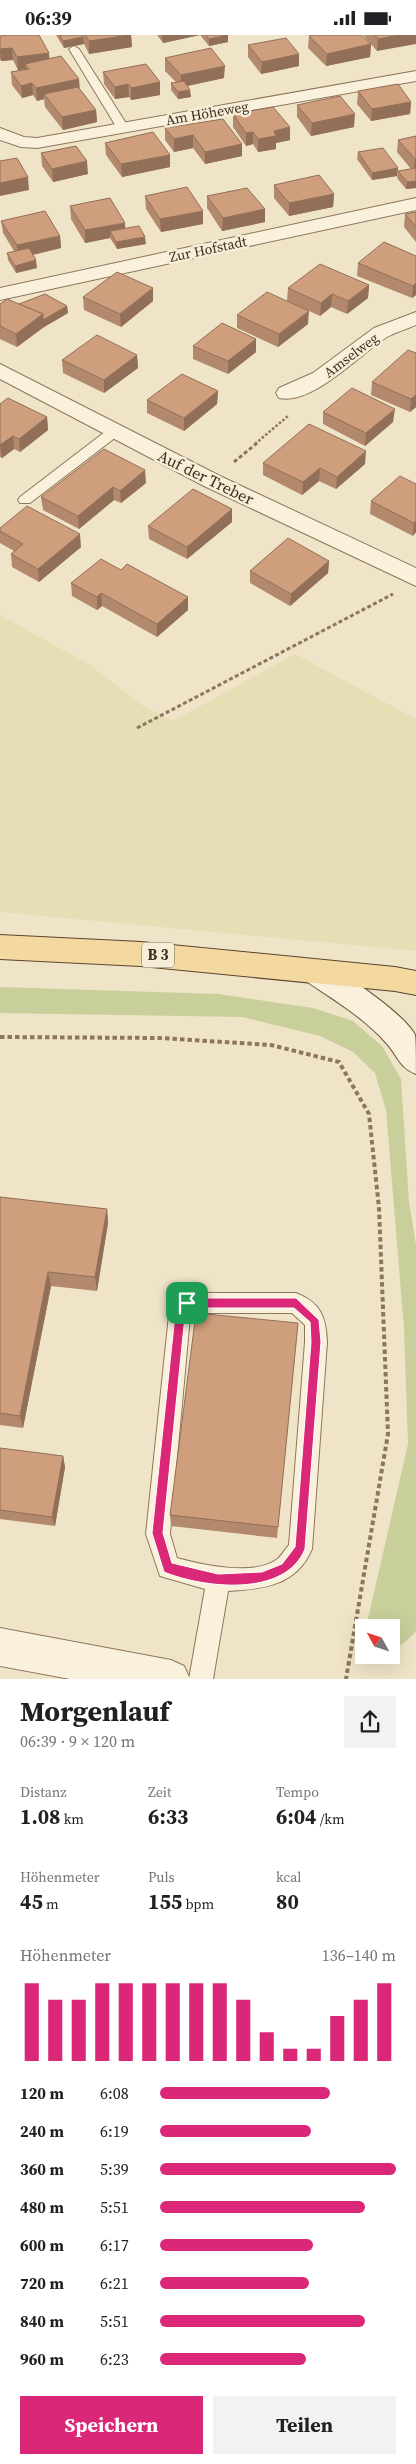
<!DOCTYPE html>
<html lang="de">
<meta charset="utf-8">
<style>
:root{--surface:#fff;--page:#f2f2f2;--text:#202124;--muted:#757577;--accent:#db2777}
body{margin:0;font-family:"Source Serif 4",serif;background:var(--page);color:var(--text);height:100vh;display:flex;flex-direction:column;font-size:19px;white-space:nowrap}
*{box-sizing:border-box;margin:0}
p{font-size:16px;color:var(--muted)}
.icon{flex:none;width:28px;height:28px;fill:none;stroke:currentColor;stroke-width:2;stroke-linecap:round;stroke-linejoin:round}
.map{position:relative;height:1644px;overflow:hidden}
.details{display:flex;flex-direction:column;background:var(--surface);flex:1}
.details>*{flex:none}
.needle{width:32px;rotate:310deg}
.fabs{position:absolute;left:355px;top:1584px;display:grid;gap:10px}
.fabs a{display:grid;place-items:center;width:45px;height:45px;border-radius:0px;background:var(--surface);box-shadow:0 5px 20px #0002;font-size:25px}
.pin{position:absolute;display:grid;place-items:center;width:42px;height:42px;color:#fff;margin:-21px;border-radius:10px;box-shadow:0 2px 8px #0006}
.round{display:grid;place-items:center;flex:none;width:52px;height:52px;border-radius:0px;background:var(--page)}
.head{display:flex;align-items:center;justify-content:space-between;height:85px;padding:0 20px}
h1{font-size:28px;font-weight:700;line-height:38px}
.stats{display:grid;grid-template-columns:repeat(3,1fr);gap:8px;height:85px;padding:5px 20px}
.stats div{display:grid;align-content:center}
.stats b{font-size:21px;font-weight:700}
.stats small{font-size:14px;font-weight:400}
.stats p{font-size:14px}
.chart{height:140px;padding:10px 20px}
.chart p{display:flex;justify-content:space-between}
.chart svg{width:100%;height:90px;margin-top:5px;stroke:var(--accent);stroke-width:6}
.primary-button{display:flex;gap:10px;margin-top:auto;padding:10px 20px}
.primary-button a{flex:1;height:58px;border-radius:0px;background:var(--accent);color:#fff;font-size:20px;font-weight:700;line-height:58px;text-align:center}
.primary-button a+a{background:var(--page);color:var(--text)}
ul{padding:0 20px;list-style:none;font-size:16px}
li{display:grid;grid-template-columns:80px 60px 1fr;align-items:center;height:38px}
li i{height:12px;border-radius:6px;background:var(--accent)}
.status{display:flex;justify-content:space-between;align-items:center;height:35px;padding:0 25px;background:var(--surface);direction:ltr}
.status svg{height:14px;fill:currentColor}
.map>svg:first-child{display:block}
</style>
<div class="status"><b>06:39</b><svg viewBox="0 0 49 12"><path d="M0 12V9h3v3zM5 12V6h3v6zM10 12V3h3v9zM15 12V0h3v12zM26 1h20v11H26zM47 4h2v5h-2z"/></svg></div>
<div class="map">
<svg width="416" height="1644" viewBox="0 0 416 1644">
<rect width="100%" height="100%" fill="#f0e4c8"/>
<!-- farmland -->
<path fill="#e6deb5" d="M0,580L90,630L143,671L173,686L295,619L416,684V916L0,877Z"/>
<!-- green -->
<path fill="#c9cf9b" d="M0,952L218,959L313,973L353,986L382,1011L401,1044L409,1167L416,1210V1597L393,1617H391V1592H366L408,1409L404,1293L386,1075L375,1038L353,1017L320,1001L242,982L0,978Z"/>
<g fill="none" stroke-linecap="round" stroke-linejoin="round">
<defs>
<g id="service">
<path d="M74,11L79,14L129,93L127,95H119L117,93L69,14Z"/>
<path d="M115,392L122,396L120,399L30,468H20L18,465L20,462L110,393Z"/>
<path d="M187,1258H296C321,1268 326,1282 327,1307L312,1514C296,1551 263,1554 228,1556L213,1644H189L205,1554L160,1541L146,1499L169,1280L180,1261ZM193,1278H292L305,1290V1307L289,1510C285,1514 281,1522 276,1525C252,1541 203,1530 177,1523L170,1499L190,1282Z"/>
</g>
<g id="minor">
<path d="M416,36V46L37,113L21,112L0,105V93L24,102L37,103Z"/>
<path d="M416,163V175L0,265V253Z"/>
<path d="M416,277V290C407,294 396,297 387,302C361,318 312,371 279,363L276,358L279,353L313,338L374,293Z"/>
<path d="M0,329L220,441L416,533V551L204,451L0,344Z"/>
<path d="M0,1593L171,1625L184,1631L190,1644H70L0,1631Z"/>
</g>
<path id="secondary" d="M316,925C337,932 406,980 415,1000C416,1007 416,1030 416,1039C400,1033 398,1022 388,1010C365,983 334,965 306,946L302,937L306,928Z"/>
<path id="primary" d="M0,900L141,907L395,932L416,936V960L395,956L141,931L0,924Z"/>
</defs>
<!-- service casing -->
<use href="#service" stroke="#8d765c" stroke-width="2"/>
<!-- minor casing -->
<use href="#minor" stroke="#8d765c" stroke-width="2"/>
<!-- secondary casing -->
<use href="#secondary" stroke="#6f573f" stroke-width="2"/>
<!-- primary casing -->
<use href="#primary" stroke="#5b4430" stroke-width="2"/>
<!-- path-far2 -->
<path stroke="#8d765c" stroke-width="2.5" stroke-dasharray="2.5 2" stroke-linecap="butt" d="M255,409L288,381"/>
<!-- path-far1 -->
<g stroke="#8d765c" stroke-width="3" stroke-dasharray="4 2.5" stroke-linecap="butt">
<path d="M234,427L257,408"/>
<path d="M137,693L393,559"/>
</g>
<!-- path -->
<path stroke="#8d765c" stroke-width="4" stroke-dasharray="4.5 3" stroke-linecap="butt" d="M0,1002L160,1003L271,1010L339,1027L369,1079L379,1173L388,1399L346,1644"/>
<!-- service -->
<use href="#service" fill="#faf1dc" fill-rule="evenodd"/>
<!-- minor -->
<use href="#minor" fill="#faf1dc" fill-rule="evenodd"/>
<!-- secondary -->
<use href="#secondary" fill="#faf1dc" fill-rule="evenodd"/>
<!-- primary -->
<use href="#primary" fill="#f3d9a0" fill-rule="evenodd"/>
</g>
<!-- wall -->
<g fill="#b2896c">
<path d="M56,0H131L132,12L89,19L84,9L64,13Z"/>
<path d="M157,0H200L163,8Z"/>
<path d="M200,0H228V7L209,11Z"/>
<path d="M363,0H416L377,16Z"/>
<path d="M0,1L49,18V24L80,54L96,75L97,87L63,95L45,72L44,64L37,66L33,60L22,63L12,50L11,37L26,34L18,35L13,25L1,26L0,24Z"/>
<path d="M309,1L371,9L370,22L326,31L308,13Z"/>
<path d="M248,10L299,31L261,39L248,22Z"/>
<path d="M165,23L224,43L188,51L191,62L178,64L171,55V48L176,47L165,36Z"/>
<path d="M103,37L160,47V60L131,65L129,62L115,64L104,49Z"/>
<path d="M358,56L411,67L410,79L371,86L357,69Z"/>
<path d="M297,70L354,92L311,101L297,82Z"/>
<path d="M233,79L290,105L276,108V114L258,117L253,109L246,111L233,92Z"/>
<path d="M165,93L242,109V121L205,129L193,113L174,117L165,105Z"/>
<path d="M416,101V153L406,154L397,143L398,136L411,134L397,117L398,105Z"/>
<path d="M105,108L170,132L122,142L106,120Z"/>
<path d="M358,117L398,133L397,141L372,145L357,124Z"/>
<path d="M41,118L88,139L53,147L42,131Z"/>
<path d="M274,150L334,159L333,172L289,181L274,163Z"/>
<path d="M145,161L203,189L161,197L146,174Z"/>
<path d="M207,161L265,187L222,196L207,173Z"/>
<path d="M70,171L125,194L146,209L117,214L110,203L85,208L71,184Z"/>
<path d="M416,177V207L404,192L405,179Z"/>
<path d="M1,186L60,201L61,213L33,220L37,233L16,238L8,225L7,218L14,216L3,198Z"/>
<path d="M416,221V260L412,263L357,241L358,228Z"/>
<path d="M369,250L368,263L347,279L331,272L320,281L287,266L288,253Z"/>
<path d="M153,253V266L121,292L84,275L83,262Z"/>
<path d="M0,269L67,271L68,278L44,292L17,312L0,304Z"/>
<path d="M237,280L308,289L278,312L237,293Z"/>
<path d="M193,311L256,317L228,339L193,324Z"/>
<path d="M416,318V372L410,377L371,360L372,347Z"/>
<path d="M137,320L138,333L104,358L63,338L62,325Z"/>
<path d="M218,356L217,369L184,396L147,378V365Z"/>
<path d="M0,369L47,382L48,395L20,417L14,414L2,423L0,422Z"/>
<path d="M323,377L393,387L365,411L323,389Z"/>
<path d="M263,428L365,429L336,454L319,446L302,460L263,440Z"/>
<path d="M146,448L121,468L114,465L79,494L43,475L41,462Z"/>
<path d="M416,449V497L413,501L370,479L371,466Z"/>
<path d="M232,474V487L187,524L149,504L148,491Z"/>
<path d="M0,493L81,512L39,547L12,532L11,519L14,516L0,508Z"/>
<path d="M329,526L328,538L290,571L250,548V536Z"/>
<path d="M121,535L188,562V575L157,602L102,571L97,575L72,561L71,548Z"/>
<path d="M0,1162L107,1174L108,1188L97,1256L51,1251L23,1393L0,1390Z"/>
<path d="M298,1288L277,1503L171,1491L170,1480Z"/>
<path d="M0,1413L63,1421L65,1432L55,1491L0,1484Z"/>
</g>
<!-- shaded-wall -->
<g fill="#916f58">
<path d="M129,0H131L132,12L89,19V6Z"/>
<path d="M162,0H200L163,8Z"/>
<path d="M228,0V7L209,11V4Z"/>
<path d="M400,0H416V9L377,16L378,4Z"/>
<path d="M83,2L84,9L64,13L63,6Z"/>
<path d="M371,9L370,22L326,31L327,19Z"/>
<path d="M12,13L13,25L1,26L0,14Z"/>
<path d="M49,18L50,30L25,29L26,34L18,35L17,22Z"/>
<path d="M299,19V31L261,39L262,27Z"/>
<path d="M225,31L224,43L181,52V40Z"/>
<path d="M79,44L80,56L44,59V64L37,66L36,53Z"/>
<path d="M160,47V60L131,65V53Z"/>
<path d="M32,48L33,60L22,63L21,51Z"/>
<path d="M128,49L129,62L115,64V52Z"/>
<path d="M190,55L191,62L178,64V57Z"/>
<path d="M411,67L410,79L371,86L372,74Z"/>
<path d="M96,75L97,87L63,95L62,82Z"/>
<path d="M355,79L354,92L311,101L312,88Z"/>
<path d="M290,92V105L276,108V114L258,117V104L274,96Z"/>
<path d="M253,97V109L246,111V98Z"/>
<path d="M193,100V113L174,117V104Z"/>
<path d="M242,109V121L205,129V117Z"/>
<path d="M170,120V132L122,142L121,129Z"/>
<path d="M415,124H416V136L414,137Z"/>
<path d="M87,126L88,139L53,147L52,134Z"/>
<path d="M398,133L397,141L372,145V138Z"/>
<path d="M28,142L29,155L0,161V148Z"/>
<path d="M416,146V153L406,154L407,147Z"/>
<path d="M334,159L333,172L289,181V168Z"/>
<path d="M265,174V187L222,196L223,183Z"/>
<path d="M203,176V189L161,197L160,184Z"/>
<path d="M125,188L126,200L110,196V203L85,208V195Z"/>
<path d="M60,201L61,213L18,223L17,210Z"/>
<path d="M145,202L146,209L117,214L116,207Z"/>
<path d="M36,225L37,233L16,238L15,231Z"/>
<path d="M416,248V260L412,263L413,251Z"/>
<path d="M369,250L368,263L347,279L348,266Z"/>
<path d="M153,253V266L121,292L120,279Z"/>
<path d="M332,259L331,272L320,281L321,268Z"/>
<path d="M67,271L68,278L44,292L17,312L16,299L43,279Z"/>
<path d="M309,276L308,289L278,312L279,299Z"/>
<path d="M256,304V317L228,339V326Z"/>
<path d="M137,320L138,333L104,358V345Z"/>
<path d="M218,356L217,369L184,396V383Z"/>
<path d="M416,360V372L410,377L411,364Z"/>
<path d="M395,374L393,387L365,411L366,398Z"/>
<path d="M47,382L48,395L20,417L19,404Z"/>
<path d="M13,401L14,414L2,423L0,410Z"/>
<path d="M366,416L365,429L336,454L337,442Z"/>
<path d="M320,433L319,446L302,460L303,447Z"/>
<path d="M145,435L146,448L121,468L120,456Z"/>
<path d="M113,452L114,465L79,494L78,481Z"/>
<path d="M232,474V487L187,524V512Z"/>
<path d="M416,486V497L413,501L414,488Z"/>
<path d="M80,499L81,512L39,547L38,534Z"/>
<path d="M329,526L328,538L290,571L291,559Z"/>
<path d="M101,558L102,571L97,575V562Z"/>
<path d="M188,562V575L157,602V589Z"/>
<path d="M107,1174L108,1188L97,1256L95,1242Z"/>
<path d="M48,1237L51,1251L23,1393L20,1381Z"/>
<path d="M63,1421L65,1432L55,1491L52,1482Z"/>
</g>
<!-- building -->
<g fill="#cf9f7d" stroke="#916f58">
<path d="M8,0H39L49,18L17,22L12,13L0,14V1Z"/>
<path d="M60,0H82L83,2L63,6Z"/>
<path d="M85,0H129L89,6Z"/>
<path d="M206,0H228L209,4Z"/>
<path d="M314,0H361L371,9L327,19L309,1Z"/>
<path d="M375,0H400L378,4Z"/>
<path d="M286,3L299,19L262,27L248,10Z"/>
<path d="M211,13L225,31L181,40L165,23Z"/>
<path d="M61,21L79,44L36,53L32,48L21,51L11,37L29,34L25,29Z"/>
<path d="M146,29L160,47L131,53L128,49L115,52L103,37Z"/>
<path d="M184,46L190,55L178,57L171,48Z"/>
<path d="M398,49L411,67L372,74L358,56Z"/>
<path d="M78,52L96,75L62,82L44,59Z"/>
<path d="M340,61L355,79L312,88L297,70Z"/>
<path d="M273,72L290,92L274,96L276,101L258,104L253,97L246,98L233,79Z"/>
<path d="M223,84L242,109L205,117L193,100L174,104L165,93Z"/>
<path d="M153,97L170,120L121,129L105,108Z"/>
<path d="M416,101V124H415L398,105Z"/>
<path d="M76,111L87,126L52,134L41,118Z"/>
<path d="M383,113L398,133L372,138L358,117Z"/>
<path d="M17,123L28,142L0,148V126Z"/>
<path d="M416,133V146L407,147L398,136Z"/>
<path d="M319,140L334,159L289,168L274,150Z"/>
<path d="M187,152L203,176L160,184L145,161Z"/>
<path d="M247,153L265,174L223,183L207,161Z"/>
<path d="M110,163L125,188L85,195L70,171Z"/>
<path d="M45,176L60,201L17,210L1,186Z"/>
<path d="M416,177V192L405,179Z"/>
<path d="M139,191L145,202L116,207L110,196Z"/>
<path d="M384,207L416,221V248L413,251L358,228Z"/>
<path d="M29,213L36,225L15,231L7,218Z"/>
<path d="M320,229L369,250L348,266L332,259L321,268L288,253Z"/>
<path d="M117,237L153,253L120,279L83,262Z"/>
<path d="M267,257L309,276L279,299L237,280Z"/>
<path d="M45,259L67,271L43,285V279L19,269Z"/>
<path d="M7,264L43,279L16,299L0,291V269Z"/>
<path d="M222,288L256,304L228,326L193,311Z"/>
<path d="M97,300L137,320L104,345L62,325Z"/>
<path d="M408,315L416,318V360L411,364L372,347Z"/>
<path d="M182,339L218,356L184,383L147,365Z"/>
<path d="M352,353L395,374L366,398L323,377Z"/>
<path d="M8,363L47,382L19,404L13,401L0,410V369Z"/>
<path d="M309,389L366,416L337,442L320,433L303,447L263,428Z"/>
<path d="M104,414L145,435L120,456L113,452L78,481L41,462Z"/>
<path d="M400,441L416,449V486L414,488L371,466Z"/>
<path d="M193,454L232,474L187,512L148,491Z"/>
<path d="M27,471L80,499L38,534L11,519L23,509L0,496V493Z"/>
<path d="M288,503L329,526L291,559L250,536Z"/>
<path d="M101,524L121,535L127,529L188,562L157,589L101,558L97,562L71,548Z"/>
<path d="M0,1162L107,1174L95,1242L48,1237L20,1381L0,1378Z"/>
<path d="M196,1278L298,1288L278,1492L170,1480Z"/>
<path d="M0,1413L63,1421L52,1482L0,1475Z"/>
</g>
<!-- route -->
<path fill="#db2777" stroke="#fff" fill-rule="evenodd" d="M187,1263H296L319,1285L321,1307L305,1514C285,1563 203,1553 164,1537L152,1498L175,1280L184,1265ZM190,1273H294L310,1287L311,1307L295,1512L282,1529L262,1537L218,1539L172,1528L163,1498L185,1281Z"/>
<g text-anchor="middle" stroke-width="5" stroke-linejoin="round" paint-order="stroke">
<!-- far-street labels -->
<g font-size="14" fill="#3d2e20" stroke="#f7eed8">
<text transform="translate(207 78) rotate(-10)" y="5">Am Höheweg</text>
<text transform="translate(208 214) rotate(-12)" y="5">Zur Hofstadt</text>
<text transform="translate(351 320) rotate(-37)" y="5">Amselweg</text>
</g>
<!-- shield labels -->
<rect fill="#f7eed8" stroke="#756857" stroke-width="1" x="142" y="907.5" width="32" height="25" rx="4"/>
<g font-size="15" font-weight="bold" fill="#3d2e20">
<text x="158" y="925">B 3</text>
</g>
<!-- street labels -->
<g font-size="16" fill="#3d2e20" stroke="#f7eed8">
<text transform="translate(206 442) rotate(26)" y="6">Auf der Treber</text>
</g>
</g>
</svg>
<div class="fabs">
<a><svg class="needle" viewBox="-14 -14 28 28"><path d="M0-13l5 13h-10z" fill="#e53935"/><path d="M0 13l5-13h-10z" fill="#757577"/></svg></a>
</div>
<div class="pin" style="left:187px;top:1268px;background:#1e9e55"><svg class="icon" aria-label="arrive" viewBox="0 0 24 24"><path d="M6 21V4h12l-3 4 3 4H6"/></svg></div>
</div>
<section class="details">
<div class="head"><div><h1>Morgenlauf</h1><p>06:39 · 9 × 120 m</p></div><a class="round"><svg class="icon" aria-label="share" viewBox="0 0 24 24"><path d="M12 15V3M7 8l5-5 5 5M5 13v7h14v-7"/></svg></a></div>
<div class="stats">
<div><p>Distanz</p><b>1.08<small> km</small></b></div>
<div><p>Zeit</p><b>6:33</b></div>
<div><p>Tempo</p><b>6:04<small> /km</small></b></div>
</div>
<div class="stats">
<div><p>Höhenmeter</p><b>45<small> m</small></b></div>
<div><p>Puls</p><b>155<small> bpm</small></b></div>
<div><p>kcal</p><b>80</b></div>
</div>
<div class="chart"><p><span>Höhenmeter</span>136–140 m</p>
<svg viewBox="0 0 160 44" preserveAspectRatio="none"><path d="M5 44V6M15 44V14M25 44V14M35 44V6M45 44V6M55 44V6M65 44V6M75 44V6M85 44V6M95 44V14M105 44V30M115 44V38M125 44V38M135 44V22M145 44V14M155 44V6"/></svg>
</div>
<ul>
<li><b>120 m</b>6:08<i style="width:72%"></i></li>
<li><b>240 m</b>6:19<i style="width:64%"></i></li>
<li><b>360 m</b>5:39<i style="width:100%"></i></li>
<li><b>480 m</b>5:51<i style="width:87%"></i></li>
<li><b>600 m</b>6:17<i style="width:65%"></i></li>
<li><b>720 m</b>6:21<i style="width:63%"></i></li>
<li><b>840 m</b>5:51<i style="width:87%"></i></li>
<li><b>960 m</b>6:23<i style="width:62%"></i></li>
</ul>
<div class="primary-button"><a>Speichern</a><a>Teilen</a></div>
</section>
